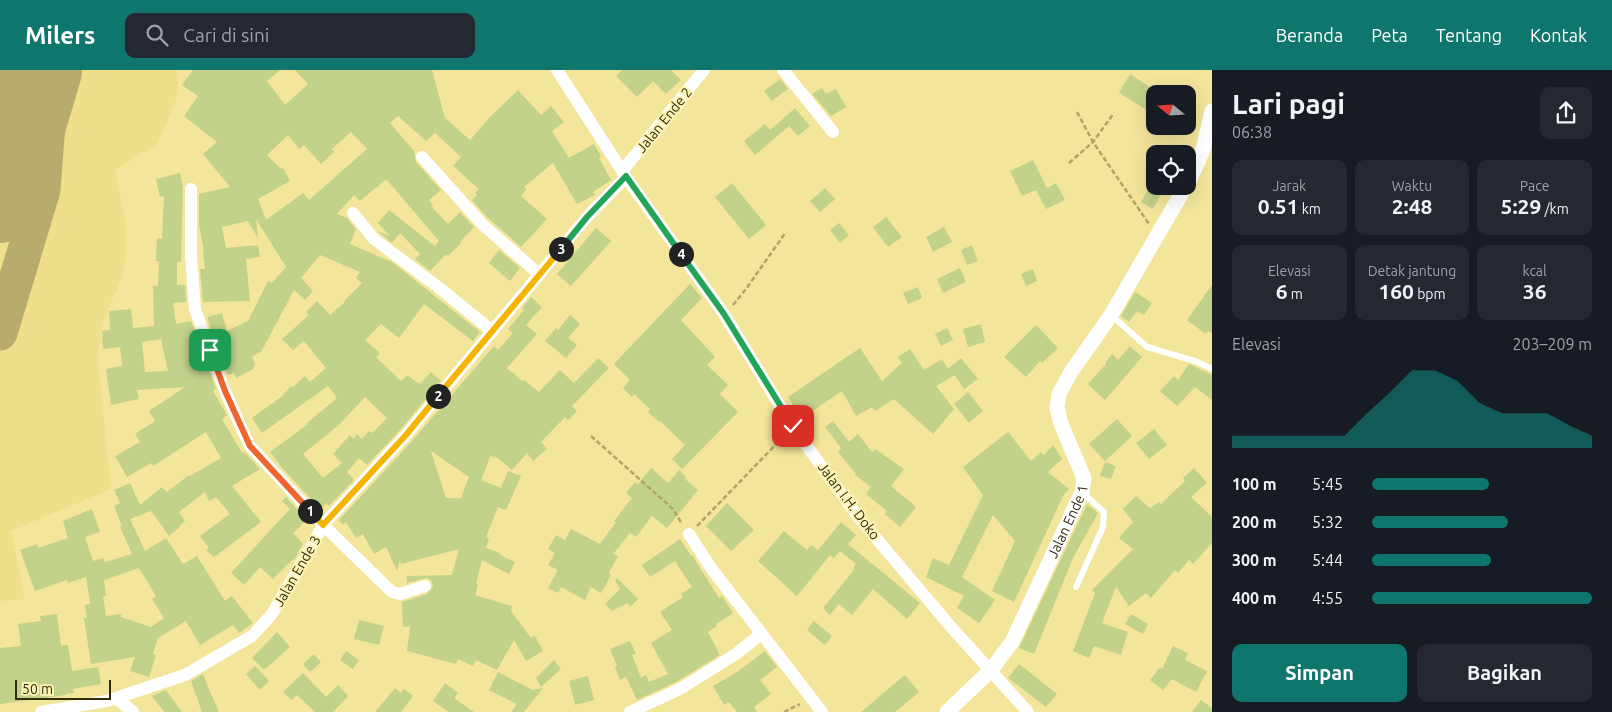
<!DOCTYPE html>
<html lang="id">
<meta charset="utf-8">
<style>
:root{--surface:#171b24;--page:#242831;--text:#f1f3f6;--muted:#9ea1a6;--accent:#0f766e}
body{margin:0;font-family:Ubuntu,sans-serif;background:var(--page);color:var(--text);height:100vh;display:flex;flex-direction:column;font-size:19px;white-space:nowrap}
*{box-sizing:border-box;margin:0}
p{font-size:16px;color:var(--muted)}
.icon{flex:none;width:28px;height:28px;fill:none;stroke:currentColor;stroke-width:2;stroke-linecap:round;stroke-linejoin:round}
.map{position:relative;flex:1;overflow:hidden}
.panel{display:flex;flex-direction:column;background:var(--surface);width:400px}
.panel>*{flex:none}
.needle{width:32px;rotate:288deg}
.tools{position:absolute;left:1146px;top:15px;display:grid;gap:10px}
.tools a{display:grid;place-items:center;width:50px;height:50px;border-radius:10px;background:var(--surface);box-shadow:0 5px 20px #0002;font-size:25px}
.scale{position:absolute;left:15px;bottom:12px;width:96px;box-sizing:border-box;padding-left:5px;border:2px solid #312c0c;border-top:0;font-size:14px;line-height:18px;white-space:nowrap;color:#312c0c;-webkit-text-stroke:4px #fdf3b7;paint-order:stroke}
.pin{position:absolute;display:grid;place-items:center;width:42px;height:42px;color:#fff;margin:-21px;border-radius:10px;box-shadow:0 2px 8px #0006}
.km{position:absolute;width:25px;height:25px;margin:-12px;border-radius:50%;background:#222;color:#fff;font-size:14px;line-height:25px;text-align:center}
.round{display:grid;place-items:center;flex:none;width:52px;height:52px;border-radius:10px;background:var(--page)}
.overview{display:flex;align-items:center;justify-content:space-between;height:85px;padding:0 20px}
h1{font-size:28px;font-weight:700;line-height:38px}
.metrics{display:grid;grid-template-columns:repeat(3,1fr);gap:8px;height:85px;padding:5px 20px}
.metrics div{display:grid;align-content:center;border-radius:10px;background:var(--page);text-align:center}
.metrics b{font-size:21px;font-weight:700}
.metrics small{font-size:14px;font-weight:400}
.metrics p{font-size:14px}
.chart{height:140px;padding:10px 20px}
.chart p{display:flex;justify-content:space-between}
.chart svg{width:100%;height:90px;margin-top:5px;fill:var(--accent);opacity:.7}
.cta{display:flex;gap:10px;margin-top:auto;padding:10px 20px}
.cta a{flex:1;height:58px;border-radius:10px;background:var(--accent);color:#fff;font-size:20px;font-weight:700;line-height:58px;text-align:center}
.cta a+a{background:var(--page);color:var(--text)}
ul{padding:0 20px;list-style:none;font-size:16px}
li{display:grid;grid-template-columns:80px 60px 1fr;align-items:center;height:38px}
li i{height:12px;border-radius:6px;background:var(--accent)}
header{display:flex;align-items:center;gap:30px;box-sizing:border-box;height:70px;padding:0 25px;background:var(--accent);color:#fff}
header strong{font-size:24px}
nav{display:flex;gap:28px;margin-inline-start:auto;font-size:18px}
.search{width:350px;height:45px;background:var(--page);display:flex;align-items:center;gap:12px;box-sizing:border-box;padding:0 18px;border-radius:10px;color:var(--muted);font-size:19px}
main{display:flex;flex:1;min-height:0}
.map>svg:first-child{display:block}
</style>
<header>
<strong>Milers</strong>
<div class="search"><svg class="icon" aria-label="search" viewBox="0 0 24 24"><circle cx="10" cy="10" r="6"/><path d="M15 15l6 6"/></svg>Cari di sini</div>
<nav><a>Beranda</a><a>Peta</a><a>Tentang</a><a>Kontak</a></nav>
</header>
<main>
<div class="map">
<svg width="1212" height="642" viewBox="0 0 1212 642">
<rect width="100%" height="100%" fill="#f3e59a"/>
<!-- built -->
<path fill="#eedf8b" d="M0,0H176L178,17L176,30L158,73L115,100L125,149L126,179L123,205L102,253L98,290L111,419L11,461L25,529L0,531Z"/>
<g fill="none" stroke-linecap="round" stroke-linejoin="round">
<!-- taxiway -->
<path stroke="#b7ac6e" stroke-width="35" d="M0,263L43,120L52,0"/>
<!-- runway -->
<path stroke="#b7ac6e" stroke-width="86" d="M0,130L39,0"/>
</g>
<!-- building -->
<g fill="#c2d28a" fill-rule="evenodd">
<path d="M193,0H280L267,11L285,35L308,14L295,0H432L445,48L470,70L491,46L518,20L541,45L551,36L564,52L552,61L569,88L594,74L601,86L599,88L611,110L593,122L595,125L577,134L553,93L524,117L526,119L521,126L547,149L521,177L487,147L472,130L477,125L475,123L479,119L453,96L461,87L435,63L426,71L398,46L390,53L414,81L416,92L441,120L429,130L433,136L432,137L448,154L460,142L474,157L460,172L461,173L448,186L446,184L430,201L415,189L420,184L400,163L392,173L378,161L390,166L378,153L389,140L435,176L439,171L387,110L384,111L360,131L354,125L337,144L347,148L356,159L350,174L392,192L480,262L473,271L424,234L399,268L381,254L365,270L380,283L376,287L401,311L408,305L417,313L418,312L420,314L431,302L441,311L400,360L367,395L359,388L347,402L354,410L329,436L327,433L320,439L284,400L270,382L308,354L307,353L337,328L328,316L262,363L252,348L281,327L291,316L293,317L305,306L310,312L326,298L304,271L293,280L282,269L309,245L306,242L317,231L330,245L345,232L344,231L362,213L356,208L360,202L320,185L301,208L313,221L305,230L294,220L261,282L252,286L255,294L253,299L236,308L234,303L228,305L207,247L222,243L227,261L248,251L268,211L272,213L286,197L256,149L258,168L248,151L222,157L226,178L258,175L260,187L246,189L250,231L203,232L200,199H205L203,182L204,181L199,155V124L230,117L203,84L217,72L184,46L198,26L182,15ZM351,62L367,79L309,130L303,123L266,150L258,129L290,111L283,98L281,99L267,85L288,65L299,79L304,75L321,94L334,82L332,79ZM365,327L387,348L372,363L369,361L362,369L357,364L353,369L350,365L333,384L342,393L323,408L303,384L340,354Z"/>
<path d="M622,0H671L681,10L666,24L653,11L637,27L616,6Z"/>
<path d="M1130,4L1155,20V45L1119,23Z"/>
<path d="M780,9L788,19L772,31L764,21Z"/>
<path d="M822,18L826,24L836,19L846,37L831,46L812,24Z"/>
<path d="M795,38L810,56L798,66L789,56L755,85L744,71L765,54L770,60Z"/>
<path d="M1033,90L1047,118L1056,113L1065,130L1046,139L1036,120L1022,126L1010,101Z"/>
<path d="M180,103L183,117L181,192H177V215H185L186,232L173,233L176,254L191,251L216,319L213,321L227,345L222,349L242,383L244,382L260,399L232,416L261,452L214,487L206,480L209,478L200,466L230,444L216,427L209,431L205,422L179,442L185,451L179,456L180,457L169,466L151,441L130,449L145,481L166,468L183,494L197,486L225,531L232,526L253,553L239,563L233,555L200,575L186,551L158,568L153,584L156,585L149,607L130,601L135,587L91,594L84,548H87L85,535L90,534L86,507L68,513L67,510L35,521L20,480L37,474L38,478L68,468L63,451L92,439L100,462L85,467L93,491L103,488L105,492L132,484L120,457L122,456L114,436L120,433L114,420L130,413L140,435L162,417L167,422L189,405L190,406L221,388L206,362L153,396L151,393L127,407L115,386L140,372L135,364L155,351L149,341L185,317L137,320L139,329L111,335L106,299L122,296L120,277L103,279L102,261L110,260L109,241L131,239L133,258L154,256L153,216H158L159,191H156L157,168L162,169L164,126L160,127L156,109ZM161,269L168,301L145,302L142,272ZM139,498L156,526L152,529L164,548L151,557L121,547V544L106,546L103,526H106L104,510Z"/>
<path d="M732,113L766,155L749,169L715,127Z"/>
<path d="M1150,116H1165L1153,139L1141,132Z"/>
<path d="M825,118L835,129L820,142L810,131Z"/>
<path d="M886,147L902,167L888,177L873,157Z"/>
<path d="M839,153L849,165L840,173L830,160Z"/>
<path d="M944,157L952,172L933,182L926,167Z"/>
<path d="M596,158L611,171L571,216L557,204Z"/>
<path d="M972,175L978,191L967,195L961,180Z"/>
<path d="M499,180L520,198L510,211L489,193Z"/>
<path d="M960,198L966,212L943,223L937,209Z"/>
<path d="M1033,199L1037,211L1026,216L1021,204Z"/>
<path d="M690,214L702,228L681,250L715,287L707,295L728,315L720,324L738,342L682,399L672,389L685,375L660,351L659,352L648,342L650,339L634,324L632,327L623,318L630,310L614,294Z"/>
<path d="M1212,215V263L1208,261L1206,264L1187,250Z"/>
<path d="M918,217L922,228L908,234L903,223Z"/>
<path d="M1135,222L1152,233L1144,245L1137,241L1129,252L1121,246Z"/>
<path d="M531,227L542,237L526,255L537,264L507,298L522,311L524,310L539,322L560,300L574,313L598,288L609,298L572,336L577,341L568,350L565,347L541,372L547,379L533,391L527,383L512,400L495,386L494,388L491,385L481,410L501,418L508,401L521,406L506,440L498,437L486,467L489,468L486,478L500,483V485L515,492L509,504L482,490L476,514L478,515L475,525L512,536L511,541L531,568L535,566L543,581L526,591L514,570L497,600L476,590L473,596L458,589L456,594L407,581L410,556L403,557L402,532L427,524L433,517L431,510L426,508L407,513V506L452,505L459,479L401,494L400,490L397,501L386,477L374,484L363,464L356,468L346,452L343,455L339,450L412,371L494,276L498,280L513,263L508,259L524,240L522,238ZM431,381L469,407L461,428H446Z"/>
<path d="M570,245L580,254L568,268L577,275L566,288L545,271L556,258L558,260Z"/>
<path d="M981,254L985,272L968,277L963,259Z"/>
<path d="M1036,255L1058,278L1042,293L1040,291L1026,307L1004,287Z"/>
<path d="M947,258L953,270L941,276L935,264Z"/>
<path d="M1130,276L1142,287L1105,330L1088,314L1106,294L1105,293L1112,284L1118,290Z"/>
<path d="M860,278L882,311L902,293L898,287L910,279L924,300L942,289L948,299L961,288L978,309L964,319L955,305L936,316L954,339L933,364L894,329L875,341L872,337L856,346L842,321L802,348L788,327Z"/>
<path d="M1189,294L1212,305V330L1195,317L1177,336L1160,321L1174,306L1178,310Z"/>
<path d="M968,322L983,341L969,353L954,334Z"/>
<path d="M1117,349L1132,366L1105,391L1089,374Z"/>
<path d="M833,351L849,372L858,364L872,382L875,379L904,399L891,416L916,437L900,457L885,444L887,441L866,424L871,417L855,405L856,404L838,382L841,378L825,357Z"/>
<path d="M1154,359L1167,375L1149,389L1136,373Z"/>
<path d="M1008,362L1031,391L1041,382L1044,385L1053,375L1062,389L1048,402L1069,419L1063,426L1014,532L992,521L1015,471L993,445L962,507L995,530L979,553L957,538L964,526L926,507L933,488L949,495L983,425L963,397Z"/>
<path d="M1105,392L1116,396L1111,409L1100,406Z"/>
<path d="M651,398L668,413L679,400L686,407L685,409L698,420L667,458L652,446L636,467L630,463L613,484L618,486L609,503L611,505L601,523L591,517L585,530L561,517L558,523L548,518L558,500L548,495L555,483L548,479L556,465L565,470L571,459L600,474L616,452L614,451L632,428L626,423L635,412L638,414Z"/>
<path d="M1194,398L1207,413L1191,427L1212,447V473L1193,494L1189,490L1178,503L1175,500L1151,528L1146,523L1129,536L1116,517L1102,553L1128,562L1121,585L1094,576L1089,588L1073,581L1095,523L1092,520L1133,479L1119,468L1133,452L1123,439L1136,426L1150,438L1159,432L1161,434L1185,411L1183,408Z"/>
<path d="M286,427L307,450L293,463L303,474L294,490L293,489L273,509L260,497L244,515L231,503L290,439L282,431Z"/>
<path d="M727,433L754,460L731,481L706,456Z"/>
<path d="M1087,434L1098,443L1073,488L1034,584L1019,578Z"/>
<path d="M841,452L856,465L848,474L920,533L907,549L873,519L852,545L839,534L830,545L823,538L854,500L853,498L856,494L840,481L834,488L830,485L797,526L758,491L784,461L807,480L811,475L818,480Z"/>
<path d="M680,469L691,486L692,485L719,528L722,526L733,543L716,554L717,556L708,562L720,585L676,612L637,630L626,607L620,610L615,597L617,596L610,579L630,571L636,584L632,585L641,608L646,605L649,612L668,604L651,573L672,560L660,542L683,527L681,524L692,517L675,491L650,507L642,495Z"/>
<path d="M617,508L638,529L630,537L628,533L612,541L605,534L620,519L615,510Z"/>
<path d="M57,544L61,576L68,575L72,601L98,597L101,614L73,619L74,623L66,624V625L0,634V578L21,576L18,554L41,551L40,546Z"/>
<path d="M1131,544L1148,554L1143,564L1125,554Z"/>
<path d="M359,550L384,556L379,575L354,569Z"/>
<path d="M814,551L832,566L825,575L807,560Z"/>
<path d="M277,562L290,577L264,600L252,588Z"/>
<path d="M1173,576L1188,583L1185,590L1207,601L1196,622L1172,609L1163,620L1150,610L1160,597L1162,599Z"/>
<path d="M346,581L359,590L353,599L340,590Z"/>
<path d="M765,581L777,597L760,610L771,624L754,637L757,642H737L729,632L724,635L713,616L737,602Z"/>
<path d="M314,584L321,592L310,602L303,594Z"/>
<path d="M554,590L561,599L541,617L536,608Z"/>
<path d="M1019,594L1057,624L1046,637L1008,608Z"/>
<path d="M255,596L269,611L260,620L246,604Z"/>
<path d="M498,602L533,620L543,618L524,642H511L517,634L489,620Z"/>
<path d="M303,603L326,627L338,615L348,626L333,642H315L297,625L291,630L283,622Z"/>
<path d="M203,604L208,617L219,642H202L191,611Z"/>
<path d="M905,605L919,622L895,642H861Z"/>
<path d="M588,606L594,630L575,635L569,611Z"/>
<path d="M445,613L458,623L454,628L474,642H449L433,631Z"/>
<path d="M395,618L401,623L404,619L413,626L401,642H375Z"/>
<path d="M166,620L182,642H164L152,626Z"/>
<path d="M1201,630L1212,638V642H1192Z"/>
</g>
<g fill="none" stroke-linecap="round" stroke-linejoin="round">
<!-- path -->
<g stroke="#b0a569" stroke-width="2.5" stroke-dasharray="5 2.5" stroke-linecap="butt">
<path d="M1077,42L1093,72L1149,154"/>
<path d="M1069,93L1093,72L1114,43"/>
<path d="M733,235L746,219L786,162"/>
<path d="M591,366L673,439L682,454"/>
<path d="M697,456L785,365"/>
<path d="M784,642L800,634"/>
</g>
<!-- service -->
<g stroke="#fff" stroke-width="6">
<path d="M1111,245L1147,277L1195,291L1212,299"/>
<path d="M1076,517L1103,457L1104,442L1083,423"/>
</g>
<!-- minor -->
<g stroke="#fff" stroke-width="12">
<path d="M557,0L626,107L724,244L793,357L860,449L951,557L1028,642"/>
<path d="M783,0L833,62"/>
<path d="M422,87L483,155L539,204"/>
<path d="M623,100L704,0"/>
<path d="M191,119V186L195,239L225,321L242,359L250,376L323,455L392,522L400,524L425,516"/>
<path d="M353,143L374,169L442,220L492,261"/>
<path d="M689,464L711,498L822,642"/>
<path d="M116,628L133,642"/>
<path d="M41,642L107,631L185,605L252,566L272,544L314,472L323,455L406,365L587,147L626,107"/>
<path d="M630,642L680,619L736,584L761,564"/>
</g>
<!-- tertiary -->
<g stroke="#fff" stroke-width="15">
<path d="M1188,114L1203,80L1212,41"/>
<path id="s1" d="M947,642L991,600L1012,572L1082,422L1084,408L1061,354L1057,338L1059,324L1071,302L1111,245L1186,116"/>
</g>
</g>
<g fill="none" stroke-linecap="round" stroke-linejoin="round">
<defs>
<path id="split-1" d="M210,280L225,321L250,376L310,441"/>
<path id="split-2" d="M310,441L323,455L406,365L438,326"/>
<path id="split-3" d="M438,326L561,179"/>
<path id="split-4" d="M561,179L587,147L626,106L681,184"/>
<path id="split-5" d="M681,184L724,244L793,356"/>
</defs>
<!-- split-1 casing -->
<use href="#split-1" stroke="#fff" stroke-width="10"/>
<!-- split-2 casing -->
<use href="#split-2" stroke="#fff" stroke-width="10"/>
<!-- split-3 casing -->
<use href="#split-3" stroke="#fff" stroke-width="10"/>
<!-- split-4 casing -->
<use href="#split-4" stroke="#fff" stroke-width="10"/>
<!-- split-5 casing -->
<use href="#split-5" stroke="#fff" stroke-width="10"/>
<!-- split-1 -->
<use href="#split-1" stroke="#f0652b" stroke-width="6"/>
<!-- split-2 -->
<use href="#split-2" stroke="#f5b400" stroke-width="6"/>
<!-- split-3 -->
<use href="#split-3" stroke="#f5b400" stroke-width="6"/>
<!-- split-4 -->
<use href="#split-4" stroke="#22a559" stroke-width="6"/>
<!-- split-5 -->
<use href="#split-5" stroke="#22a559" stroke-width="6"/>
</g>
<g text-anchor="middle" stroke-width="4.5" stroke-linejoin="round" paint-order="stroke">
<!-- street labels -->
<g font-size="14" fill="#312c0c" stroke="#fdf3b7">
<text transform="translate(664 50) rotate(-51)" y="5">Jalan Ende 2</text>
<text transform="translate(849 431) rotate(53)" y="5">Jalan I.H. Doko</text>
<text dy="5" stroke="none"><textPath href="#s1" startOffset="229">Jalan Ende 1</textPath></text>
<text transform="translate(297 501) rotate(-60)" y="5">Jalan Ende 3</text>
</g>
</g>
</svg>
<div class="tools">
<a><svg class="needle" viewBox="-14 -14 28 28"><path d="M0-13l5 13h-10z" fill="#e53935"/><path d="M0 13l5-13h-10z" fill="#9ea1a6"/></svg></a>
<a><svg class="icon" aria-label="locate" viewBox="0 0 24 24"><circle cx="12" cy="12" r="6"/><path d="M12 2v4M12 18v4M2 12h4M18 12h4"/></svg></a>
</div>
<div class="scale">50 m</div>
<div class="pin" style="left:210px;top:280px;background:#1e9e55"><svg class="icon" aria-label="arrive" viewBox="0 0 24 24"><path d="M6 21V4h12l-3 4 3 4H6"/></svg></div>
<div class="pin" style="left:793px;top:356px;background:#d93025"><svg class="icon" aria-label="check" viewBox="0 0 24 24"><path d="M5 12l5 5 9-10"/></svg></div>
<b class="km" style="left:310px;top:441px">1</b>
<b class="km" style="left:438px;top:326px">2</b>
<b class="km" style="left:561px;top:179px">3</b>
<b class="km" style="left:681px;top:184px">4</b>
</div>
<section class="panel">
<div class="overview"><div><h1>Lari pagi</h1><p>06:38</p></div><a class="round"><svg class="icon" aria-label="share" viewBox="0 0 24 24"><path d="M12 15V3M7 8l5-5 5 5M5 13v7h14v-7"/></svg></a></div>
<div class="metrics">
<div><p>Jarak</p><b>0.51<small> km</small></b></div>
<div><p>Waktu</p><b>2:48</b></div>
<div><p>Pace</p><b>5:29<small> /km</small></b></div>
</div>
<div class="metrics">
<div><p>Elevasi</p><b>6<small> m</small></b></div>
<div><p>Detak jantung</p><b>160<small> bpm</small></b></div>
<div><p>kcal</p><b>36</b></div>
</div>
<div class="chart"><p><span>Elevasi</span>203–209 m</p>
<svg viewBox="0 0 160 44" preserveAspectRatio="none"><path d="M0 44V38L10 38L20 38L30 38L40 38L50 38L60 27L70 17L80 6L90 6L100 11L110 22L120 27L130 27L140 27L150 33L160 38V44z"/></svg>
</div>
<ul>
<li><b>100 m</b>5:45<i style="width:53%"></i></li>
<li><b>200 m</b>5:32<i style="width:62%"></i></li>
<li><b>300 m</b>5:44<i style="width:54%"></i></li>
<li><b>400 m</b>4:55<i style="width:100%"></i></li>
</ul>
<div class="cta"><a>Simpan</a><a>Bagikan</a></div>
</section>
</main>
